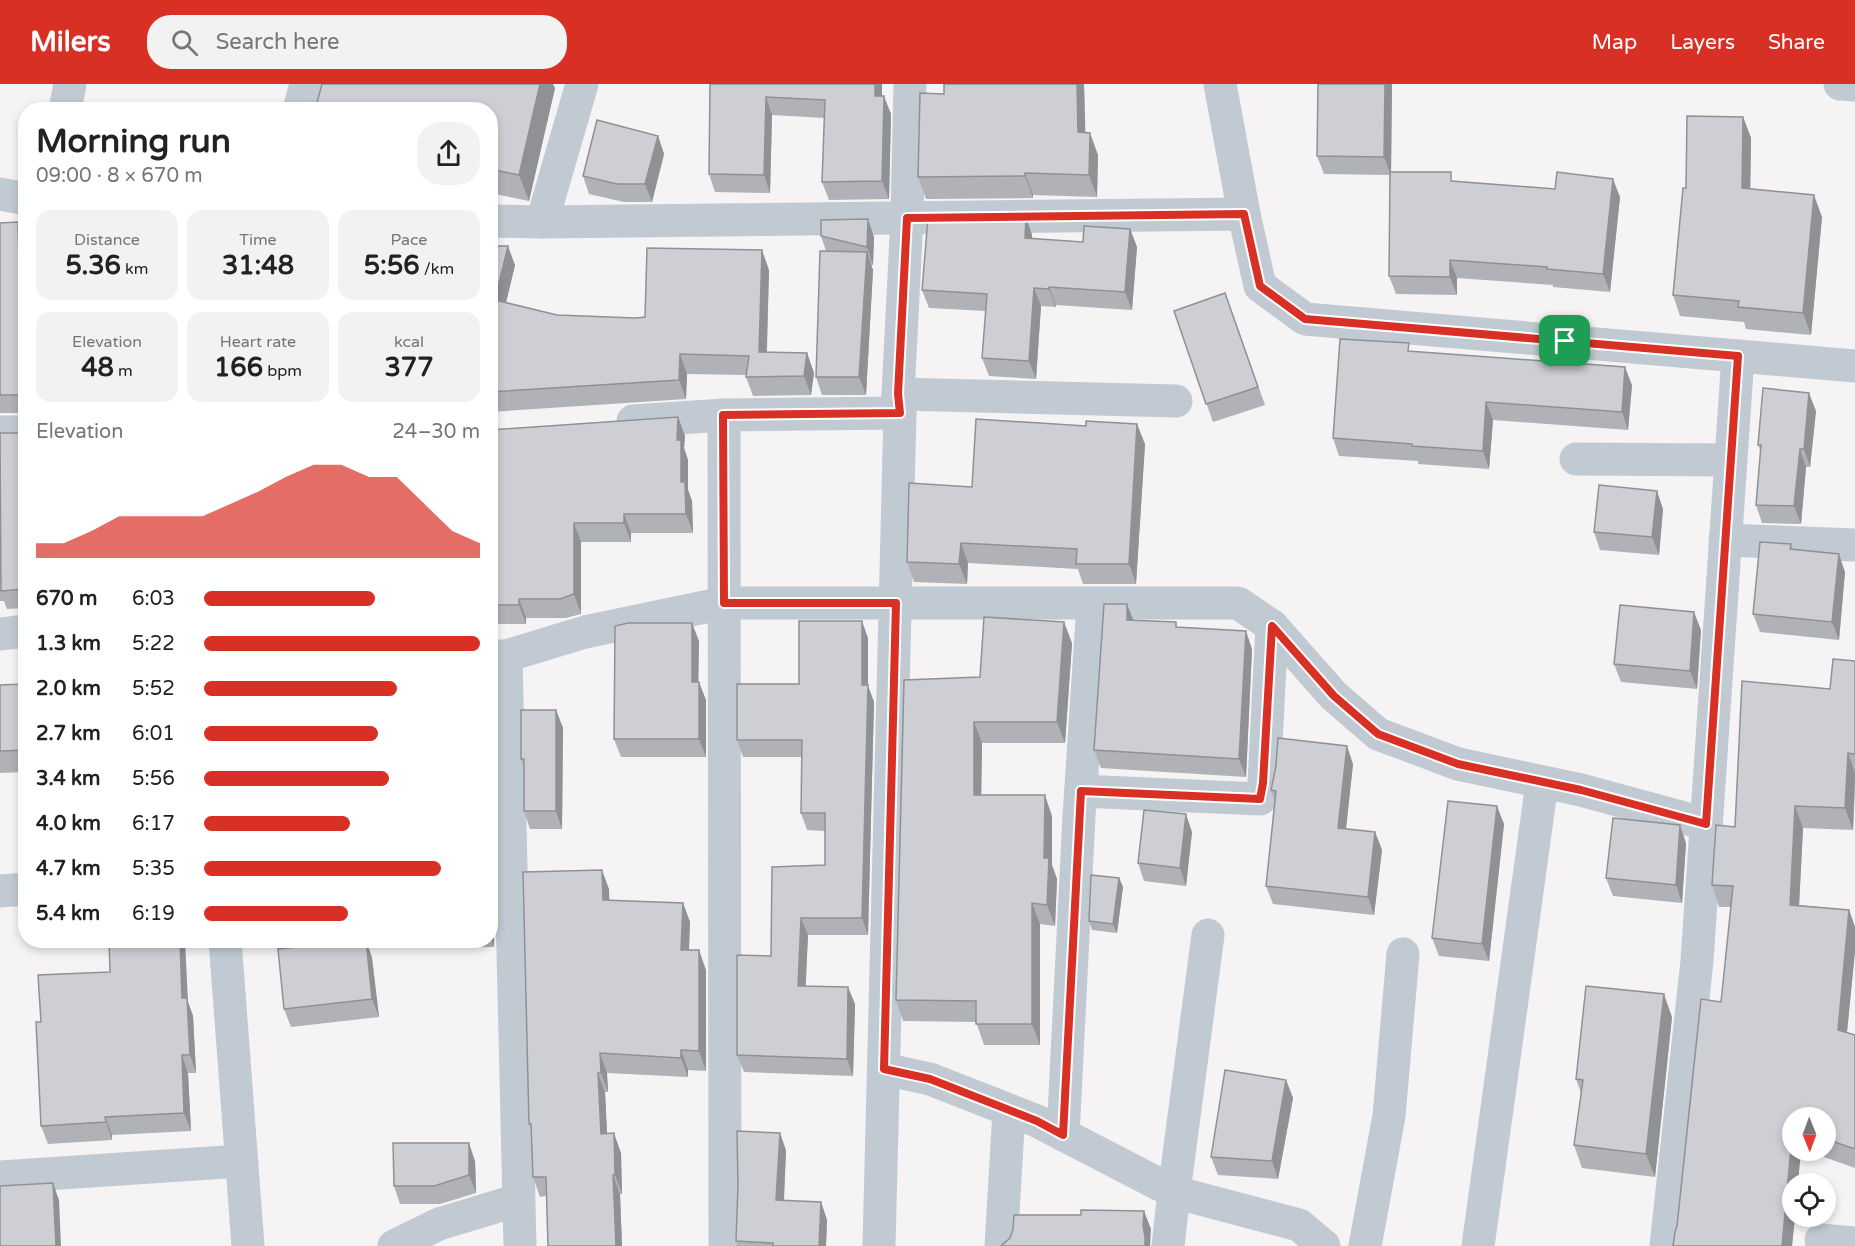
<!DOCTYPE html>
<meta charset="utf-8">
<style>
:root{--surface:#fff;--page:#f2f2f2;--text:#222;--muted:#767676;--accent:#d93025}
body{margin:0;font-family:"Varela Round",sans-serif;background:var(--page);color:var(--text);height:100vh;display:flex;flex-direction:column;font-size:22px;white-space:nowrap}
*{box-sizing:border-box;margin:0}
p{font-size:20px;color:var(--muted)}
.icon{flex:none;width:33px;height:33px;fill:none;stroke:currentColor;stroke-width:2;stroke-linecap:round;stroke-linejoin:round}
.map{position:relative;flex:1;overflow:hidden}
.details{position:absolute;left:18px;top:18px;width:480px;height:846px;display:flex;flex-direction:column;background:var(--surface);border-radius:24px;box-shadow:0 3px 9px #0003}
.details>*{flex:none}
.needle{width:39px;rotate:179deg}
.fabs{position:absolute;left:1782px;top:1023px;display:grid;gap:12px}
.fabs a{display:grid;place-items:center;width:54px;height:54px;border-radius:50%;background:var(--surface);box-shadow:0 3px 9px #0003;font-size:30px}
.pin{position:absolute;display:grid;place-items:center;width:51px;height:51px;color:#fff;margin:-26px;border-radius:12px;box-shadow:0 3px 9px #0006}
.round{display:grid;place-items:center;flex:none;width:63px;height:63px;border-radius:24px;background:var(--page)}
.summary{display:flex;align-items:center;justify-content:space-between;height:102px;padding:0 18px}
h1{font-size:33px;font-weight:800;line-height:45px}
.stats{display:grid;grid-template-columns:repeat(3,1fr);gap:9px;height:102px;padding:6px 18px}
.stats div{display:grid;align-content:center;border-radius:15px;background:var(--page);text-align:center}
.stats b{font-size:26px;font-weight:800}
.stats small{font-size:16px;font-weight:400}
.stats p{font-size:16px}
.chart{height:168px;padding:12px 18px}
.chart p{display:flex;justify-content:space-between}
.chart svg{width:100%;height:108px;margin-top:6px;fill:var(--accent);opacity:.7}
ul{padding:0 18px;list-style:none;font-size:20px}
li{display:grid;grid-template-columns:96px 72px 1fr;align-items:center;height:45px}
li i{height:15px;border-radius:8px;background:var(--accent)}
header{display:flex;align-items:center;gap:36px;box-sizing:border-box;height:84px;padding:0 30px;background:var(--accent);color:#fff}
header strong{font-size:28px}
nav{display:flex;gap:33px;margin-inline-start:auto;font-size:21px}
.search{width:420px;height:54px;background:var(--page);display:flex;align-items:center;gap:15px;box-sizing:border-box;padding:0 21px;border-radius:24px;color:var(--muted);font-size:22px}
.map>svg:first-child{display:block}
</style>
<header>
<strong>Milers</strong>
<div class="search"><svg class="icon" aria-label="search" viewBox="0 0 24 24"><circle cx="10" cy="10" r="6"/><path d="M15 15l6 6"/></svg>Search here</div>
<nav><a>Map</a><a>Layers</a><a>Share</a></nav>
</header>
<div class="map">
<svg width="1855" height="1162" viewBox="0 0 1855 1162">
<rect width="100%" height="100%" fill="#f5f3f3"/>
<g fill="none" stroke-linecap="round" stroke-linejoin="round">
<!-- minor -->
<g stroke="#c1cad2" stroke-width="33">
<path d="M1840,0L1855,1"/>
<path d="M65,26L70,0"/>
<path d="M299,26L306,0"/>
<path d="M0,110L26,115"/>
<path d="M490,137L542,138L1244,130"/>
<path d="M542,138L582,0"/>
<path d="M898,310L1176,317"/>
<path d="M724,331L725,1162"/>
<path d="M633,337L724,331L900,329"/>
<path d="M0,348H26"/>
<path d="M1576,375L1730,376"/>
<path d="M1725,456L1855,461"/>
<path d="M0,550L26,547"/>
<path d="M490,572H506L585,548L724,519H1238L1272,542L1334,612L1378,650L1458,680L1581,706L1706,740"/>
<path d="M506,572L520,1162"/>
<path d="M1081,707L1260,715L1264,699L1272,542"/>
<path d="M0,807L26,805"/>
<path d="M1208,851L1174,1108L1299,1141L1324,1162"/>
<path d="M225,856L248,1162"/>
<path d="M884,985L930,995L1037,1037L1174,1108L1168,1162"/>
<path d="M1063,1051L1079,732L1093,520"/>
<path d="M0,1093L241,1077"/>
<path d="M1821,1156L1855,1159"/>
<path d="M394,1162L439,1140L518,1116"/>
<path d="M879,1162L900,329L898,310L907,134L910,0"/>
<path d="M1001,1162L1009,1027"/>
<path d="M1365,1162L1389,1032L1403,870"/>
<path d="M1478,1162L1542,699"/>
<path d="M1666,1162L1697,877L1738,272"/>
</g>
<!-- tertiary -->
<path stroke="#c1cad2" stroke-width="33" d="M1220,0L1244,130L1260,202L1305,235L1855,282"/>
</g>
<!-- wall -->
<g fill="#b0b2b7">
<path d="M710,0L882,12L891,30L889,115L829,116L822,98L825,34L772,31L770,109L715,108L709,90Z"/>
<path d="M1084,0L1085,49L1098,71L1097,113L1033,111V114L926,115L918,93L944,10Z"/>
<path d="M1392,0L1391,88L1455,97L1620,113L1610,208L1553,203V201L1457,194V211L1396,210L1389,192L1390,91L1324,90L1317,72Z"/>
<path d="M555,4L529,117L490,109V26Z"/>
<path d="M1743,33L1751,54L1750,105L1822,133L1811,251L1746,245L1744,238L1680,232L1673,211L1686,104Z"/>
<path d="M658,52L664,70L652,118H624L589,110L583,92Z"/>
<path d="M1026,133L1032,151V155L1083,158L1130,145L1137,163L1132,226L1056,221V223L1041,222L1036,295L989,292L982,274L986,227L929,224L922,206Z"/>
<path d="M18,138L24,156L26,179V329H0V139Z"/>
<path d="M821,152L874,153L873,181H871L873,186L866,311H822L816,293L826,167Z"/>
<path d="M490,162L515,181L506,219L557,231L635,234L645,233L769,186L767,268L807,269L814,289L811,311L753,312L746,293L747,291L687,290L686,315L490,328Z"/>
<path d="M1225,209L1265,321L1213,338L1174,227Z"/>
<path d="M1412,268L1632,301L1628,346L1493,336L1489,385L1418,380V377L1339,372L1333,354Z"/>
<path d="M1816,327L1810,383H1806L1801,440L1762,439L1756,421L1761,368L1758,361Z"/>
<path d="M678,333L685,352L684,364L688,376V406L692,417L693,449H631V458H581V530L566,534H526V540H490V346Z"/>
<path d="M26,347V524L7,525L4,517H0V349H20Z"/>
<path d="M1145,360L1136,500H1083L1078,485L968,479L967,500L914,498L907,478L972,403Z"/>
<path d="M1663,425L1659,471L1600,466L1594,448Z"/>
<path d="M1791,460L1793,465L1845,488L1839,556L1760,548L1753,530Z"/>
<path d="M1127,520L1133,536L1178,543L1252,565L1246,693L1101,684L1094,666Z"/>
<path d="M1701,546L1697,605L1621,598L1614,580Z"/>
<path d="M868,554V602L874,618L868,851H808L805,902L855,920L853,992L744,988L737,971L771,872L825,781V747L807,746L801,729L802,673H743L737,656L799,600Z"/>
<path d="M699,557L698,598L706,616V673H621L614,655Z"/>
<path d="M1072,559L1065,659H982L981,711L1052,732V781L1057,795L1055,842L1040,840V961H984L976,938L903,937L896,916L980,593Z"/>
<path d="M1855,577V705L1853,746L1803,744L1799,821L1849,826L1855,843V867L1847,949L1855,951V1084L1804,1066H1826V1034H1792V1132H1795L1792,1162H1673L1721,918L1731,823H1719L1712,801L1735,743L1830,605Z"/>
<path d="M26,600V688L0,689V601Z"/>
<path d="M556,626L563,644L562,745H530L524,727V684L521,675Z"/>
<path d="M1353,680L1346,745L1375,748L1382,766L1374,831L1273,820L1266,802L1275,717L1271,706Z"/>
<path d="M1504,740L1489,877L1439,872L1432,854Z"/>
<path d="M1192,748L1186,802L1144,797L1138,779Z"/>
<path d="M1686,759L1682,819L1613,812L1606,794Z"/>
<path d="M1119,794L1123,803L1117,849L1092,846L1089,837Z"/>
<path d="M490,802L493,809L494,863H384L381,856H490Z"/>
<path d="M609,805V816L683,819L690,838L689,866L706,886V987L688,986V993L607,989L608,1008H605L607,1050L621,1069L622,1110H620L622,1162H548L546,1112L540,1113L533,1093L531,1046L529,1040Z"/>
<path d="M366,856L372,874L379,933L291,943L284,925Z"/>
<path d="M188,918L193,932L196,989H188L191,1047L112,1051V1056L48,1060L41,1042Z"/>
<path d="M1672,933L1655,1093L1582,1084L1574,1061L1581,1009L1576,995Z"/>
<path d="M1286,996L1293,1014L1278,1095L1218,1091L1211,1073Z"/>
<path d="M786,1066L784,1117L821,1118L827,1136L826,1162H737L736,1157Z"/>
<path d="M475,1077L476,1109L440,1120H400L394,1102Z"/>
</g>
<!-- shaded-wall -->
<g fill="#909195">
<path d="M540,0H553L555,4L529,117L519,91Z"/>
<path d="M875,0H882V30L875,12Z"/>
<path d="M1077,0H1084L1086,70L1078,48Z"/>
<path d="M1385,0H1392L1391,91L1384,73Z"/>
<path d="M884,12L891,30L889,115L882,97Z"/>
<path d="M766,13L772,31L770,109L764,91Z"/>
<path d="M1743,33L1751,54L1750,126L1742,104Z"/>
<path d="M1090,49L1098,71L1097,113L1089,91Z"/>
<path d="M658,52L664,70L652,118L645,100Z"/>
<path d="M1025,89L1033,111V114L1025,92Z"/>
<path d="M1613,95L1620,113L1610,208L1603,190Z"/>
<path d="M1814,111L1822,133L1811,251L1803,229Z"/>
<path d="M1026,133L1032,151V172L1025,154Z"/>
<path d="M868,135L874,153L873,181L867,163Z"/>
<path d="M18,138L24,156L25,197L19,179Z"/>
<path d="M1130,145L1137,163L1132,226L1125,208Z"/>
<path d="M508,162L515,181L502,235L495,216Z"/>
<path d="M762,166L769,186L766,287L759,268Z"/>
<path d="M867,168L873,186L866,311L859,293Z"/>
<path d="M1450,176L1457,194V211L1450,193Z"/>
<path d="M1049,203L1056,221V223L1049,205Z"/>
<path d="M1034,204L1041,222L1036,295L1029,277Z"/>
<path d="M807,269L814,289L811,311L804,292Z"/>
<path d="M680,270L687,290L686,315L679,296Z"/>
<path d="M1625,283L1632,301L1628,346L1622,328Z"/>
<path d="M1809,309L1816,327L1810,383L1804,365Z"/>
<path d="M1486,318L1493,336L1489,385L1483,367Z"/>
<path d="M678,333L685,352L684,364L688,376V406L692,417L693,449L686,430L681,398L677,356Z"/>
<path d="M1137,340L1145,360L1136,500L1129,480Z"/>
<path d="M1800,365L1806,383L1801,440L1794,422Z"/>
<path d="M1657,407L1663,425L1659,471L1652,453Z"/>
<path d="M624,430L631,449V458L624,439Z"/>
<path d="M574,439L581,458V530L574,510Z"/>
<path d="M961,459L968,479L967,500L959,480Z"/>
<path d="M1839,470L1845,488L1839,556L1832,538Z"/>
<path d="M519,515L526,534V540L519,521Z"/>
<path d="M1127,520L1134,538L1127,536Z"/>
<path d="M1694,528L1701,546L1697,605L1690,587Z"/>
<path d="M862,537L868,554V602L874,618L868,851L862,834Z"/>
<path d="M1064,538L1072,559L1065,659L1057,638Z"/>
<path d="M692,539L699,557L698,616L692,598Z"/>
<path d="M1246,547L1252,565L1246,693L1239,675Z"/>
<path d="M699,598L706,616V673L699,655Z"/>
<path d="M556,626L563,644L562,745L556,727Z"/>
<path d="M974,638L982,659L981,732L974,711Z"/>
<path d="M1347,662L1353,680L1344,762L1338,744Z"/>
<path d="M1848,669L1855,689L1853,746L1845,724Z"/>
<path d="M1045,711L1052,732V781L1057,795L1055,842L1047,821L1044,774Z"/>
<path d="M1497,722L1504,740L1489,877L1482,860Z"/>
<path d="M1795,722L1803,744L1798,842L1790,821Z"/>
<path d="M1186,730L1192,748L1186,802L1180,784Z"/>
<path d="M1680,741L1686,759L1682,819L1676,801Z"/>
<path d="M1375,748L1382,766L1374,831L1368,813Z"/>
<path d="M602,786L609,805L610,835L603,816Z"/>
<path d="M1119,794L1123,803L1117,849L1113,840Z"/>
<path d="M490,802L493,809L494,863L490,853Z"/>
<path d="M683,819L690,838L688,885L681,866Z"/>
<path d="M1032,819L1040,840V961L1032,940Z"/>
<path d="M1849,826L1855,843V867L1845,967L1838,946Z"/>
<path d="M801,834L808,851L805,919L798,902Z"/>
<path d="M180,856H185L188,918L193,932L196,989L190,971L182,914Z"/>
<path d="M366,856L372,874L379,933L372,915Z"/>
<path d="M699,866L706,886V987L699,967Z"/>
<path d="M848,903L855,920L853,992L847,975Z"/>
<path d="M1664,910L1672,933L1655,1093L1646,1070Z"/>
<path d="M681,966L688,986V993L681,974Z"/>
<path d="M600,969L607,989L608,1008L601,989Z"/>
<path d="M182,971L188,989L191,1047L184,1029Z"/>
<path d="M598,989L605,1008L608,1069L601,1050Z"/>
<path d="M1286,996L1293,1014L1278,1095L1272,1077Z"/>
<path d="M105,1033L112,1051V1056L106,1038Z"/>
<path d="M614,1049L621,1069L622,1110L615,1091Z"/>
<path d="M780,1049L786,1066L783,1134L776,1116Z"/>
<path d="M1792,1053V1066H1801L1798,1100H1792V1132H1795L1792,1162H1782Z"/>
<path d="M469,1059L475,1077L476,1109L469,1091Z"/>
<path d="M613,1091L620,1110L622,1162H616Z"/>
<path d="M53,1099L59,1116L61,1162H56Z"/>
<path d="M821,1118L827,1136L826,1162H819Z"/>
<path d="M1144,1127L1151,1145L1150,1162H1145L1143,1142Z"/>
</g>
<!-- building -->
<g fill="#cdcfd5" stroke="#909195" stroke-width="1.5">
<path d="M322,0H540L519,91L490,85V26H315Z"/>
<path d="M710,0H875V12H884L882,97L822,98L825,16L766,13L764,91L709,90Z"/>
<path d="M944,0H1077L1078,48L1090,49L1089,91L1025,89V92L918,93L920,9L944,10Z"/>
<path d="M1318,0H1385L1384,73L1317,72Z"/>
<path d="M1687,32L1743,33L1742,104L1814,111L1803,229L1738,223L1739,217L1673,211L1683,104H1686Z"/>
<path d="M597,36L658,52L645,100H617L583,92Z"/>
<path d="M1390,88H1451V97L1555,105L1557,88L1613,95L1603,190L1547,185V183L1450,176V193L1389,192Z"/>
<path d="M1026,133L1025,154L1083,158L1084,142L1130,145L1125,208L1049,203V205L1034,204L1029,277L982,274L987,210L922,206L928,134Z"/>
<path d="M868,135L867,163L821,152V136Z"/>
<path d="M18,138L19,179H26V313L19,311H0V139Z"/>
<path d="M490,162H508L495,216L557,231L635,234L645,233L647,164L762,166L759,268L807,269L804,292L746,293L749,272L680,270L679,296L490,308Z"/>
<path d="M820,167L867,168L859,293H816Z"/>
<path d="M1225,209L1258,303L1206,320L1174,227Z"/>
<path d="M1340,255L1409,259L1408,267L1625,283L1622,328L1486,318L1483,367L1412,362V360L1333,354Z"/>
<path d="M1763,304L1809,309L1804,365H1800L1794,422L1756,421L1761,361H1758Z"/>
<path d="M678,333L677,356H681V398H685L686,430H624V439H574V510L560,515H519V521H490V346Z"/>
<path d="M976,335L1086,342V337L1137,340L1129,480H1076L1077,465L961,459L959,480L907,478L909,399L972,403Z"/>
<path d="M26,347V505L1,507L0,349H20Z"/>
<path d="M1599,401L1657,407L1652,453L1594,448Z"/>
<path d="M1760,458L1791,460L1790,465L1839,470L1832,538L1753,530Z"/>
<path d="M1104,520H1127V536L1176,538V543L1246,547L1239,675L1094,666Z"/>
<path d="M1620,521L1694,528L1690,587L1614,580Z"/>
<path d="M984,533L1064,538L1057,638H974V711H1045L1044,774H1049L1047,821L1032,819V940H976V917L896,916L904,596L980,593Z"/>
<path d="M799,537H862V601H868L862,834H801L798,902L848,903L847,975L737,971V871L771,872L772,783L825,781V729H801L802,656H737V600H799Z"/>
<path d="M628,539H692V598H699V655H614L615,542Z"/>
<path d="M26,542V600L23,543Z"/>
<path d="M1833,575L1855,577V670L1848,669L1845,724L1795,722L1790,821L1849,826L1838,946L1855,951V1065L1826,1055V1034H1792V1053L1782,1162H1673L1675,1148L1677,1142L1701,915L1721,918L1733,802L1712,801L1716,741L1735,743L1742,597L1830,605Z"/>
<path d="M26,600V666L0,667V601Z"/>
<path d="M521,626H556V727H524V675H521Z"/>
<path d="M1278,654L1347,662L1338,744L1375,748L1368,813L1266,802L1276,707L1271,706L1276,682Z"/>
<path d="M1448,717L1497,722L1482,860L1432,854Z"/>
<path d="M1144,726L1186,730L1180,784L1138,779Z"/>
<path d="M1613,734L1680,741L1676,801L1606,794Z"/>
<path d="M602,786L603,816L683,819L681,866H699V967L681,966V974L600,969L601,989H598L601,1050L614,1049L615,1091H613L616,1162H548L546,1093H533L531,1040H529L523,788Z"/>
<path d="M1091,791L1119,794L1113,840L1089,837Z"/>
<path d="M109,856H180L182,914H187L190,971H182L184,1029L105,1033L106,1038L41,1042L36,938H41L38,891L110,888Z"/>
<path d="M362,856H366L372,915L284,925L278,865Z"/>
<path d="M1586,902L1664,910L1646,1070L1574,1061L1583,996L1576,995Z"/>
<path d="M1225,986L1286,996L1272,1077L1211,1073Z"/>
<path d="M737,1047L780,1049L776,1116L821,1118L819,1162H773V1159L736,1157L738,1101Z"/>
<path d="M393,1059H469V1091L434,1102H394Z"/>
<path d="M53,1099L56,1162H0V1102Z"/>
<path d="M1081,1126L1144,1127L1143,1142L1145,1153V1162H1001L1010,1154L1013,1145L1014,1131H1081Z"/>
</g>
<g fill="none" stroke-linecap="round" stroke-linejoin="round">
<defs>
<path id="route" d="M1244,130L1260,202L1305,235L1738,272L1706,740L1581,706L1458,680L1378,650L1334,612L1272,542L1263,699L1260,715L1081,707L1063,1051L1037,1037L930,995L884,985L896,519H724L723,331L900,329L898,310L907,134Z"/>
</defs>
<!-- route casing -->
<use href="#route" stroke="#fff" stroke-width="12"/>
<!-- route -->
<use href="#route" stroke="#d93025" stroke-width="8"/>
</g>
</svg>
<div class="fabs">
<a><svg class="needle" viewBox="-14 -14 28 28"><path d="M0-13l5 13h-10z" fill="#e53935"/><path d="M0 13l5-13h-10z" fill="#767676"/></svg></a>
<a><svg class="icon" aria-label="locate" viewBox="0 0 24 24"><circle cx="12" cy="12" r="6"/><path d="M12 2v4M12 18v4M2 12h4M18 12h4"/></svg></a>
</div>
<div class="pin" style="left:1565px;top:257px;background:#1e9e55"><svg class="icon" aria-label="arrive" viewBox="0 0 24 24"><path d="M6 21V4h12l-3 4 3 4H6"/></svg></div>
<section class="details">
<div class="summary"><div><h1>Morning run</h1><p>09:00 · 8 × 670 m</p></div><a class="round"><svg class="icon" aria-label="share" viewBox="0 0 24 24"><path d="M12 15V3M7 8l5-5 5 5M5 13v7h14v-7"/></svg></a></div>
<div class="stats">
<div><p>Distance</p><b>5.36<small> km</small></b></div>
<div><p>Time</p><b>31:48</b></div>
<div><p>Pace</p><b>5:56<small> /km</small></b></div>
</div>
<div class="stats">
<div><p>Elevation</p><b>48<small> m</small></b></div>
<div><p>Heart rate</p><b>166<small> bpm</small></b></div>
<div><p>kcal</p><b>377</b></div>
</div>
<div class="chart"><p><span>Elevation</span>24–30 m</p>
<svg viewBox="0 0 160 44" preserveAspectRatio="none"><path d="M0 44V38L10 38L20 33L30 27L40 27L50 27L60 27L70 22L80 17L90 11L100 6L110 6L120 11L130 11L140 22L150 33L160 38V44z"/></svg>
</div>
<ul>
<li><b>670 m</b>6:03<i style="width:62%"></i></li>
<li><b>1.3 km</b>5:22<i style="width:100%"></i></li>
<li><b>2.0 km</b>5:52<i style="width:70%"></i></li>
<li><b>2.7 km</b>6:01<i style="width:63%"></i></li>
<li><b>3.4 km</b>5:56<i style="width:67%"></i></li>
<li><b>4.0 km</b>6:17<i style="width:53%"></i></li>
<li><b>4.7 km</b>5:35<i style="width:86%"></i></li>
<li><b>5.4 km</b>6:19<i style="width:52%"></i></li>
</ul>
</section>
</div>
